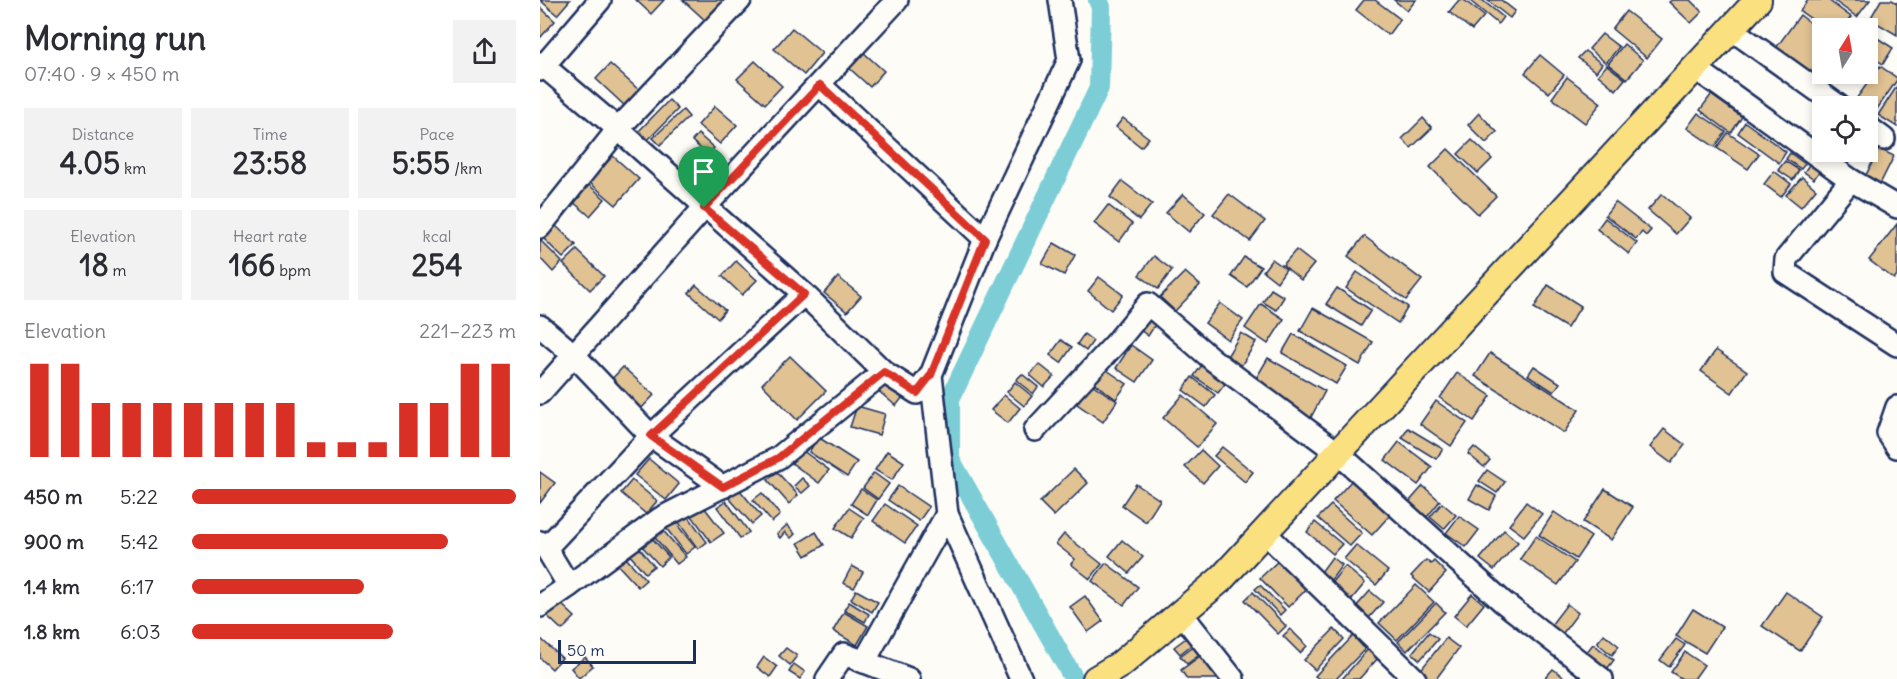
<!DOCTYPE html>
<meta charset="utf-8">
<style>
:root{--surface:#fff;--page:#f2f2f3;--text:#2b2b33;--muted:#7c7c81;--accent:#d93025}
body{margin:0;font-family:Delius,sans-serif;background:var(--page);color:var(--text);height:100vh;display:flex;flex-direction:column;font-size:22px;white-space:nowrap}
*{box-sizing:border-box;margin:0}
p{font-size:20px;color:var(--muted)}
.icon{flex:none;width:33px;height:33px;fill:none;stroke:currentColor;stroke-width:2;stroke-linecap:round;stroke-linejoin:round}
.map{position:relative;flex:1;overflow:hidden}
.side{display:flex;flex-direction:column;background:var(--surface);width:540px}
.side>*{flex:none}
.needle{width:39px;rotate:11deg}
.fabs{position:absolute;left:1272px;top:18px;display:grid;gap:12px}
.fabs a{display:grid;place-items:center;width:66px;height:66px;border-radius:0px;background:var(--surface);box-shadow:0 3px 9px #0003;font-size:30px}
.scale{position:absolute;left:18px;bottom:15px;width:138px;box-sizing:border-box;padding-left:6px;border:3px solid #1b2f5e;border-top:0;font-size:16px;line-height:21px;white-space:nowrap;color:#1b2f5e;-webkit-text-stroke:4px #fdfcf7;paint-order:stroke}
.pin{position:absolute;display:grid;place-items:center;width:51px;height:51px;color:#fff;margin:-62px -26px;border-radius:50% 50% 50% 0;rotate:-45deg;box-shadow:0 0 6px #0007}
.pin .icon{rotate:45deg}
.round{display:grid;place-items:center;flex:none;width:63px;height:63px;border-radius:0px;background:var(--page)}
.overview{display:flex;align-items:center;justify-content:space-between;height:102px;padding:0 24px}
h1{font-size:33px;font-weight:700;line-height:45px}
.metrics{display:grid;grid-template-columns:repeat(3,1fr);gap:9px;height:102px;padding:6px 24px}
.metrics div{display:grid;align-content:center;border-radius:0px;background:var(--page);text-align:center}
.metrics b{font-size:30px;font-weight:700}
.metrics small{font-size:16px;font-weight:400}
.metrics p{font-size:16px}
.chart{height:168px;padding:12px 24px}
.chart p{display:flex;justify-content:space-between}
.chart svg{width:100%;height:108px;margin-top:6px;stroke:var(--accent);stroke-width:6}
ul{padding:0 24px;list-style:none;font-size:20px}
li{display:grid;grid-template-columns:96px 72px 1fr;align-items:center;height:45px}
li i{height:15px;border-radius:8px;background:var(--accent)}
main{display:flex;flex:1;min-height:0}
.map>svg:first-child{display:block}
</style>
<main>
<section class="side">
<div class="overview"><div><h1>Morning run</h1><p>07:40 · 9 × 450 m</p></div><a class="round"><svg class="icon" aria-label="share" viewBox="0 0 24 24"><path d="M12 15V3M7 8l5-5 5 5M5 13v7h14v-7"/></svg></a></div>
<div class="metrics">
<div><p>Distance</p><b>4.05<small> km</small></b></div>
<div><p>Time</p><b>23:58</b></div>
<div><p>Pace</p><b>5:55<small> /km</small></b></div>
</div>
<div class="metrics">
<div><p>Elevation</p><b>18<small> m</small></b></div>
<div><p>Heart rate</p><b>166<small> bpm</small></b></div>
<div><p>kcal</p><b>254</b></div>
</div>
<div class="chart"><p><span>Elevation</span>221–223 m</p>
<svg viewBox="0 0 160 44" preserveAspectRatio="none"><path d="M5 44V6M15 44V6M25 44V22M35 44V22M45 44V22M55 44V22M65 44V22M75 44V22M85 44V22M95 44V38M105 44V38M115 44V38M125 44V22M135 44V22M145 44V6M155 44V6"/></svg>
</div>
<ul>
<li><b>450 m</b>5:22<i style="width:100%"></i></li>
<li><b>900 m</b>5:42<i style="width:79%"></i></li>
<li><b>1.4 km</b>6:17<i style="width:53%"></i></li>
<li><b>1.8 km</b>6:03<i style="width:62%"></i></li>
</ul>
</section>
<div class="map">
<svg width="1357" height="679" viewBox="0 0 1357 679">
<rect width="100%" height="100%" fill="#fdfcf7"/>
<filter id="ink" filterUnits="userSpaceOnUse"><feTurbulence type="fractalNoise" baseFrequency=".0167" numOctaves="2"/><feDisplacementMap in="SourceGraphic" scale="12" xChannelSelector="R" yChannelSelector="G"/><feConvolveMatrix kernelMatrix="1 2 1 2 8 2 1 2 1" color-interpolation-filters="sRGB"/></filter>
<g filter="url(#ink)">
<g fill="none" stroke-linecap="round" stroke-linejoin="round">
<!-- canal -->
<path stroke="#7ccdd6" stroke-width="20" d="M534,679L410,459V399L559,88L561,7L558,0"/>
</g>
<!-- building -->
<g fill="#e0c293" stroke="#1b2f5e" stroke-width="1.5">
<path d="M0,0H30L17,15Z"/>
<path d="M96,0H124L111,14Z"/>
<path d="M143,0H184L187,3L168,23Z"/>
<path d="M824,0H835L860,19L848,35L816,10Z"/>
<path d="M854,0H876L867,11Z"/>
<path d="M919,0H924L944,16L932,30L909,12Z"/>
<path d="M929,0H942L963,17L958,24Z"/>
<path d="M947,0H961L975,11L970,18Z"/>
<path d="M1132,0H1150L1162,12L1151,23L1129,2Z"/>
<path d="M1268,0H1288L1311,17L1303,28H1284L1260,11Z"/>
<path d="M1293,0H1330L1317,17Z"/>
<path d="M1341,0H1352L1357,3V35L1330,19Z"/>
<path d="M0,7L15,21L0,38Z"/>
<path d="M1086,11L1122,39L1107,58L1072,29Z"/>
<path d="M1260,15L1282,32V66L1271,81L1233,52Z"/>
<path d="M252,28L282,53L264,75L234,49Z"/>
<path d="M1328,32L1353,48L1343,64L1328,54Z"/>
<path d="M1062,34L1079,47L1066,63L1049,49Z"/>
<path d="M1084,44L1103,60L1087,79L1068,64Z"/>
<path d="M1045,51L1062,64L1056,72L1038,58Z"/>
<path d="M323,52L344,71L330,87L308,67Z"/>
<path d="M1000,55L1024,75L1009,93L985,73Z"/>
<path d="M215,61L242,86L225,104L197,79Z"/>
<path d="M70,64L100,91L86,107L56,79Z"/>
<path d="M1067,65L1085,79L1076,90L1058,75Z"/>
<path d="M1340,66L1357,78V80L1335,112L1316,99Z"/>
<path d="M1027,77L1061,103L1045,123L1012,98Z"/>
<path d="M1357,86V127L1338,115Z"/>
<path d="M1171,95L1202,117L1191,133L1160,110Z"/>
<path d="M129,100L138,109L106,142L97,133Z"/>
<path d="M175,106L197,125L180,144L158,125Z"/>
<path d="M143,110L149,117L120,145L113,138Z"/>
<path d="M939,113L957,132L946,143L928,125Z"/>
<path d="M1158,113L1186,132L1175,147L1147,128Z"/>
<path d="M583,118L609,138L601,147L576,127Z"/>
<path d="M883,118L892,128L871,148L862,139Z"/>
<path d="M1205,122L1246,152L1239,163L1198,133Z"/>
<path d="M1188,133L1219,154L1208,169L1177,148Z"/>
<path d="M158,134L174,148L168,155L152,141Z"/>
<path d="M932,140L952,159L938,173L918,154Z"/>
<path d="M908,149L956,196L938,214L890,167Z"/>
<path d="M1339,149L1354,156L1339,186L1324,179Z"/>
<path d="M1289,152H1314L1306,164Z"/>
<path d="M1250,153L1265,164L1261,169L1246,159Z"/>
<path d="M73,156L99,179L76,205L49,182Z"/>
<path d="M1273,159L1283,166L1274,179L1264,172Z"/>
<path d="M1245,161L1259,170L1253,180L1238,170Z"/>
<path d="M1234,171L1251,184L1241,197L1224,184Z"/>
<path d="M1262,177L1276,189L1261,207L1246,195Z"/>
<path d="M582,181L612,204L599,220L570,197Z"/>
<path d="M49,185L65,199L50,216L33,202Z"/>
<path d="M643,194L665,213L649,232L626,213Z"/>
<path d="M689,194L725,221L710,241L673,214Z"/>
<path d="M1122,194L1150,218L1136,234L1108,210Z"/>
<path d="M1075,202L1111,230L1106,236L1102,232L1096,239L1065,215Z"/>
<path d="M568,205L592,224L579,242L554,223Z"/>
<path d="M1065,218L1097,243L1089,254L1057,229Z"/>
<path d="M1357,224V275L1354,279L1329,260Z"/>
<path d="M15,225L36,245L23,258L2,237Z"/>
<path d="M824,236L882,280L866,300L808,256Z"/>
<path d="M0,240L22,262L13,272L0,258Z"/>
<path d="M514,243L535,255L524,275L502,264Z"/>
<path d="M37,250L64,276L50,290L23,264Z"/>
<path d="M756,250L774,264L761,280L743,265Z"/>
<path d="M614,256L632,270L618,289L599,275Z"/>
<path d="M704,257L721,267L707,287L691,276Z"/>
<path d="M732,259L746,269L737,282L723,271Z"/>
<path d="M196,261L217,280L202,295L182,276Z"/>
<path d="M645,272L660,285L635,311L620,297Z"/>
<path d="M817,272L868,307L858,323L806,288Z"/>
<path d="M298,277L321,296L307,312L284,293Z"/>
<path d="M559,277L583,295L571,310L548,291Z"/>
<path d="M156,285L185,310L178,319L149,293Z"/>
<path d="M1008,285L1041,306L1027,328L994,308Z"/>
<path d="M797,288L831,310L821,326L786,304Z"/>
<path d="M731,289L744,297L736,310L723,302Z"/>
<path d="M680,303L703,320L688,340L665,323Z"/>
<path d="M721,304L744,319L728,344L705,328Z"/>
<path d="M773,308L833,342L820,365L760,331Z"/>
<path d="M607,319L615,325L608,336L599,329Z"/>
<path d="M701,333L716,342L696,374L682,365Z"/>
<path d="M544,334L553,341L546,351L537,344Z"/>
<path d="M753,334L807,366L796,384L742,353Z"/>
<path d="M521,340L532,347L521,363L510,355Z"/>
<path d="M591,345L612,360L597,382L576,368Z"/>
<path d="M1176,350L1207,371L1192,393L1161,371Z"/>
<path d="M950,353L1039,410L1024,433L935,376Z"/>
<path d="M250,356L286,391L257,420L222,384Z"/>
<path d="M728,358L785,391L769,421L711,387Z"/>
<path d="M664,362L688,380L678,393L654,376Z"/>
<path d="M499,364L514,376L504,387L490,375Z"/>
<path d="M994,366L1020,383L1014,392L988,375Z"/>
<path d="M83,367L114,395L99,411L68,383Z"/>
<path d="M564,368L587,384L576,399L554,383Z"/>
<path d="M917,373L951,396L934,421L900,398Z"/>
<path d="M482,374L498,387L493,394L476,380Z"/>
<path d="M346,377L366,393L356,406L336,389Z"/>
<path d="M652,377L675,395L666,407L643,390Z"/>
<path d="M475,382L492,396L484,406L467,392Z"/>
<path d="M550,383L577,401L563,422L537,404Z"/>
<path d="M464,395L480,408L468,423L451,410Z"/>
<path d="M643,395L677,424L657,447L623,418Z"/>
<path d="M896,401L927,423L911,446L880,424Z"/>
<path d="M317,406L345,414L339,435L310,427Z"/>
<path d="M868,428L903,449L896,459L862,438Z"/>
<path d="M1124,429L1145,445L1131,463L1110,447Z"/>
<path d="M278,437L317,462L307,477L269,452Z"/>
<path d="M859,442L892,467L878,485L845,460Z"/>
<path d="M682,447L713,472L705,482L674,456Z"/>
<path d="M934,447L950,460L944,467L928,454Z"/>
<path d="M259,448L289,470L279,483L249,461Z"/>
<path d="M661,450L678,466L663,483L645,467Z"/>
<path d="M347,451L364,462L352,480L335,470Z"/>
<path d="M109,459L139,484L126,500L95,475Z"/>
<path d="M534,469L548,483L514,516L500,502Z"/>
<path d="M947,470L965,482L957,493L939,481Z"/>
<path d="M0,472L15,483L0,503Z"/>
<path d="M237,472L258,495L249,504L228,480Z"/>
<path d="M334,473L349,484L338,499L323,488Z"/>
<path d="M262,478L270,486L262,493L254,486Z"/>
<path d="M92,480L117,501L106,514L81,493Z"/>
<path d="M812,480L850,515L832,535L793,501Z"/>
<path d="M596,484L620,500L606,522L582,505Z"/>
<path d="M937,485L956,496L949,510L929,499Z"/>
<path d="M358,486L389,507L379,521L348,500Z"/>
<path d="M883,486L900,501L887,517L869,502Z"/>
<path d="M199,489L221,516L212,524L189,498Z"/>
<path d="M321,489L337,500L328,515L311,504Z"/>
<path d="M1065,489L1093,507L1071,540L1043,522Z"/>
<path d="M222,493L240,515L232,522L213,500Z"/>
<path d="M186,501L209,532L200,538L177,507Z"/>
<path d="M986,502L1002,514L984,536L969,525Z"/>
<path d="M902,503L916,515L904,529L890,517Z"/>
<path d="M345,504L377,526L365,543L333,521Z"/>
<path d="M791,505L822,533L810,546L778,518Z"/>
<path d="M164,507L184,533L171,542L152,516Z"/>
<path d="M309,508L324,518L311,538L295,528Z"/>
<path d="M1014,512L1051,537L1036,559L999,535Z"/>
<path d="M146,513L167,542L158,549L137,520Z"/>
<path d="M919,516L939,530L926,547L906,533Z"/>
<path d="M134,521L155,547L146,554L126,528Z"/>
<path d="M775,522L802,544L793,554L767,532Z"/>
<path d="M247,525L255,534L251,538L245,532L240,538L237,534Z"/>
<path d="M120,527L146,557L137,564L112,534Z"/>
<path d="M964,530L978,542L954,570L940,559Z"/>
<path d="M276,532L284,545L266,556L258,543Z"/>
<path d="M524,534L562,564L550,579L531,564L535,559L516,544Z"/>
<path d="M110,536L129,557L120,566L101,545Z"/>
<path d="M996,536L1035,562L1018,585L980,559Z"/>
<path d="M582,540L603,557L589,573L569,556Z"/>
<path d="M816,545L848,571L836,585L804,559Z"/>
<path d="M98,546L114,566L105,573L89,554Z"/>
<path d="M85,557L106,580L98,587L77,564Z"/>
<path d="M792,557L802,565L791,580L781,572Z"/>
<path d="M739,560L767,589L748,607L720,578Z"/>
<path d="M886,560L891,564L894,561L906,573L889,592L871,576Z"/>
<path d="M566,563L598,587L584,605L552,581Z"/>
<path d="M312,566L323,572L314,588L303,583Z"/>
<path d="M805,566L825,583L811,600L791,583Z"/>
<path d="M720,585L745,610L740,615L715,589Z"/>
<path d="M876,585L894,602L857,640L839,623Z"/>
<path d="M316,590L338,602L332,612L311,599Z"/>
<path d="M830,591L843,602L828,619L815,608Z"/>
<path d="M713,592L746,626L738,634L705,600Z"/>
<path d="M1246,592L1283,617L1260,651L1222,626Z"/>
<path d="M932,594L944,604L926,626L914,616Z"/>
<path d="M545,596L563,621L548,632L530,607Z"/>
<path d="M15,598L35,617L22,630L2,611Z"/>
<path d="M309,602L329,614L325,622L304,610Z"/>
<path d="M896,603L905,612L867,651L858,642Z"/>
<path d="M1027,604L1038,613L1023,633L1011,625Z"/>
<path d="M1153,609L1182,627L1165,653L1136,636Z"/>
<path d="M304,612L328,626L317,645L293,631Z"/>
<path d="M750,629L767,646L760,653L743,636Z"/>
<path d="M794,629L804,639L775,670L764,660Z"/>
<path d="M889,632L898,639L880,660L872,653Z"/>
<path d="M1064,634L1079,646L1072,655L1057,643Z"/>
<path d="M650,635L655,642L640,654L634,647Z"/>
<path d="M813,636L825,649L796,679H779L775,676Z"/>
<path d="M0,638L22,658L12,669L0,658Z"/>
<path d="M906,638L919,648L896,679H889L879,672Z"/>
<path d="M1136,639L1145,645L1129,667L1120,660Z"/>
<path d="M1053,644L1074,660L1067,669L1046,653Z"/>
<path d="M655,645L662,653L647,664L640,656Z"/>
<path d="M246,648L257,656L250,665L239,656Z"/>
<path d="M829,648L839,657L819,679H802Z"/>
<path d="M1145,652L1164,665L1154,679H1142L1131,672Z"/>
<path d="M663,654L682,679H647L641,670Z"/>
<path d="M45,657L53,666L39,678L31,668Z"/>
<path d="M224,657L237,667L230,677L217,667Z"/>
<path d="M254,664L265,672L260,679L249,672Z"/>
<path d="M1013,669L1026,679H1004Z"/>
</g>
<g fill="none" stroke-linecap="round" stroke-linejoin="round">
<defs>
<g id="minor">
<path d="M1191,29L1299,106"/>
<path d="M0,63L78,129L264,294L344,372L377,393L391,375"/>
<path d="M1155,68L1311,180L1357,207"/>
<path d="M0,70L60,0"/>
<path d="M280,85L445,239"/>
<path d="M1328,127L1344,139"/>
<path d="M1311,180L1246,259L1245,272L1357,345"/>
<path d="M0,227L78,129L200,0"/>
<path d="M0,326L33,354L111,436L264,294"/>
<path d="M0,393L164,208L357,0"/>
<path d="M1357,407L1348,433L1357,447"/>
<path d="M495,430L576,343L608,304L673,360L798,453L963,602L1062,679"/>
<path d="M724,532L875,679"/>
<path d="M0,542L6,548L111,436L183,487"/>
<path d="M6,548L29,586L121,518L238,458L344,372"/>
<path d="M0,606L29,586"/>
<path d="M641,613L693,679"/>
<path d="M324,662L407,514"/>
<path d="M287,679L304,654L369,679"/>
<path d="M481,679L407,514L391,375L445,239L529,60L520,0"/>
</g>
<path id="major" d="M556,679L581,664L681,579L1218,0"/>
</defs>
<!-- minor casing -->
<use href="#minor" stroke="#1b2f5e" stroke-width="26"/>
<!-- major casing -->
<use href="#major" stroke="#1b2f5e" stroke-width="30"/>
<!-- minor -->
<use href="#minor" stroke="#fdfcf7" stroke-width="21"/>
<!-- major -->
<use href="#major" stroke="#fbe080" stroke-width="26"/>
</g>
</g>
<g fill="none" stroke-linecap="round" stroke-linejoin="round" filter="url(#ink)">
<defs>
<path id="route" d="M280,85L445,239L391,375L377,393L344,372L238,458L183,487L111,436L264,294L164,208Z"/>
</defs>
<!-- route casing -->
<use href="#route" stroke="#fff" stroke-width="12"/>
<!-- route -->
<use href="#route" stroke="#d93025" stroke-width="8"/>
</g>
</svg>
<div class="fabs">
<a><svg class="needle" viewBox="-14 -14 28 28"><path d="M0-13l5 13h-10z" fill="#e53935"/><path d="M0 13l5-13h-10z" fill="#7c7c81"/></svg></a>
<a><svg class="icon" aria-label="locate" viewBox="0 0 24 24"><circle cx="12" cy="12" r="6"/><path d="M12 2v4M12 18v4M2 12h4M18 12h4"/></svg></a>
</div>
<div class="scale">50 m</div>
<div class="pin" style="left:164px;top:208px;background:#1e9e55"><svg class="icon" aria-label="arrive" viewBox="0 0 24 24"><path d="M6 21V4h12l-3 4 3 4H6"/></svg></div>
</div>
</main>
